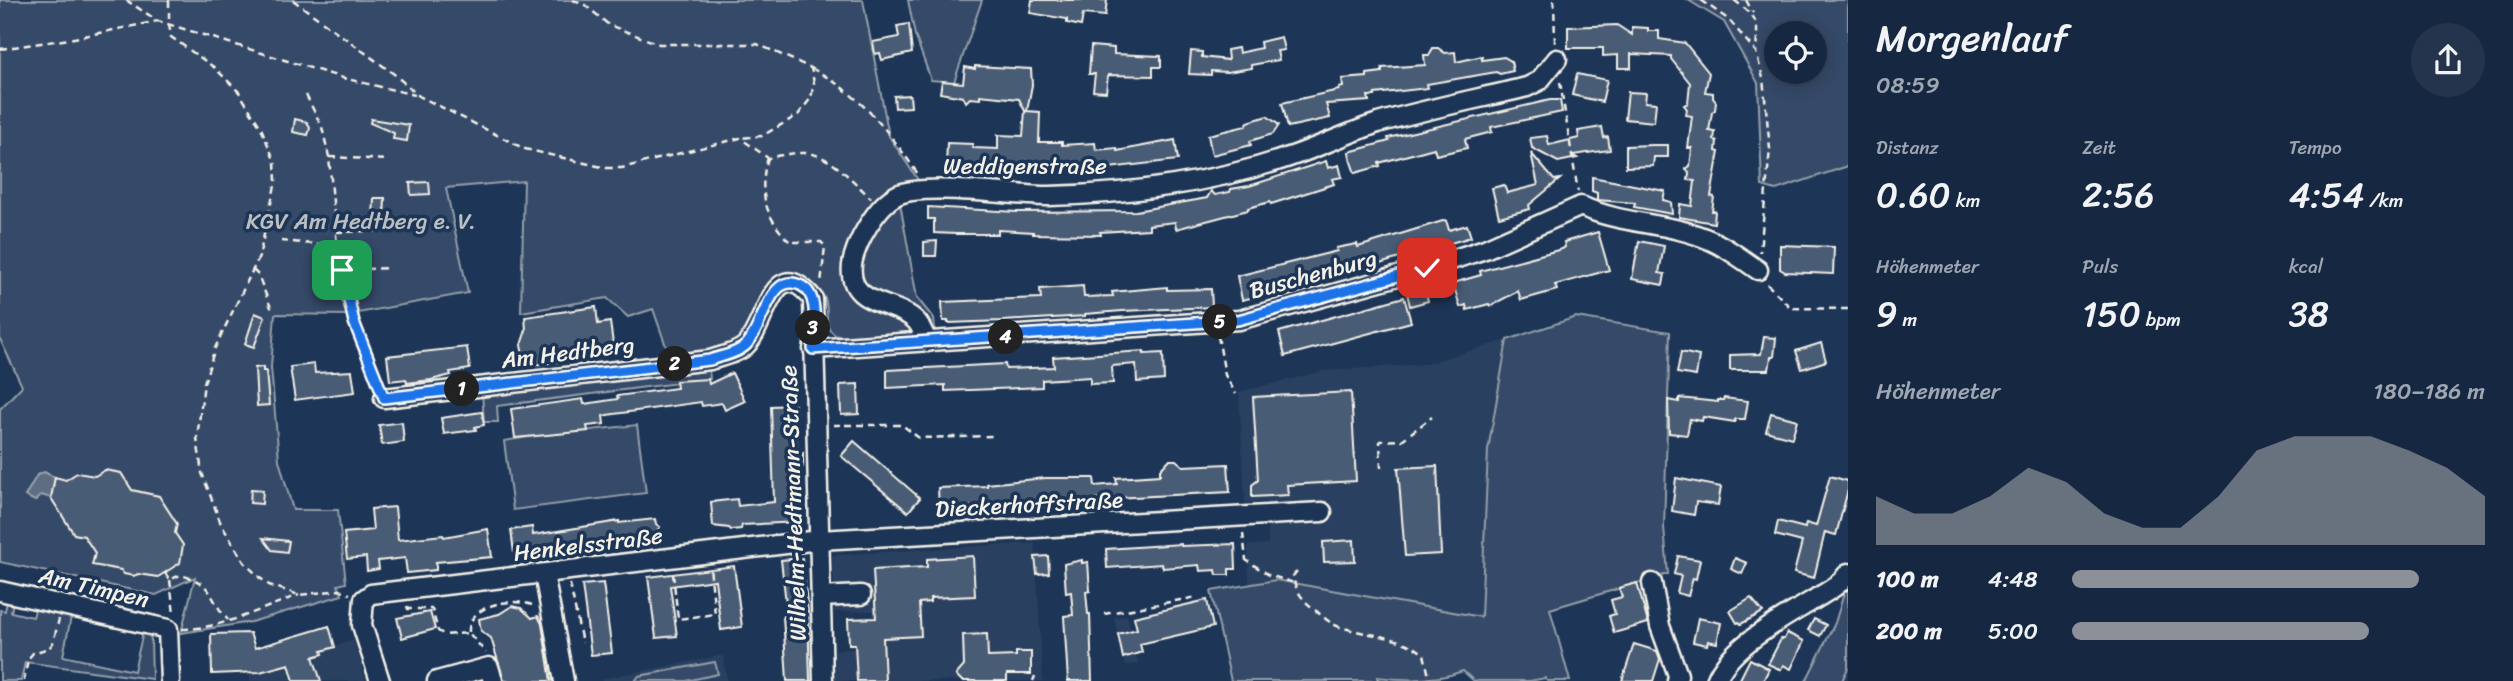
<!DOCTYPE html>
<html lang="de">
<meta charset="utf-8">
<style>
:root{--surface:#162841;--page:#23344c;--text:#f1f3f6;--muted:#9ea6b1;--line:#35445a;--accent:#8c9099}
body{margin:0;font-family:Sriracha,sans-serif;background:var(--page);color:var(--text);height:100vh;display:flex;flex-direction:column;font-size:26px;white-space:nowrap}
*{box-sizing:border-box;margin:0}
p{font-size:23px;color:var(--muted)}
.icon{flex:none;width:38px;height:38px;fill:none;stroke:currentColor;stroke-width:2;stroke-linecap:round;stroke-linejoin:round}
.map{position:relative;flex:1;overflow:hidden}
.sheet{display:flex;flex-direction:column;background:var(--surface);width:665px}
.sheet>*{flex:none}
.fabs{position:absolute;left:1764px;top:21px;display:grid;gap:14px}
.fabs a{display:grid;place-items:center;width:63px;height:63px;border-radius:50%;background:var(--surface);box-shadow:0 4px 18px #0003,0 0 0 2px var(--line);font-size:35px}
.pin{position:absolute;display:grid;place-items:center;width:60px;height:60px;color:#fff;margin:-30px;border-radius:14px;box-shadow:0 4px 10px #0006}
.km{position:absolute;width:35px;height:35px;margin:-18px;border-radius:50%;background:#222;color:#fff;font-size:19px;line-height:35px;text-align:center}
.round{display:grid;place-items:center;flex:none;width:74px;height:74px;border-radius:37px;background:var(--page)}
.head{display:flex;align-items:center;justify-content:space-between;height:119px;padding:0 28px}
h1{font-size:38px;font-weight:600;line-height:52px}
.figures{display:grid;grid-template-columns:repeat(3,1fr);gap:10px;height:119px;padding:7px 28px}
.figures div{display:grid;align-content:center}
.figures b{font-size:35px;font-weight:600}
.figures small{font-size:19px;font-weight:400}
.figures p{font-size:19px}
.chart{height:196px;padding:14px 28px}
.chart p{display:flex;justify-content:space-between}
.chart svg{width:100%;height:126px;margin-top:7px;fill:var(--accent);opacity:.7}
ul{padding:0 28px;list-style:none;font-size:23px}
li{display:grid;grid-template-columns:112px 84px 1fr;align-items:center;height:52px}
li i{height:18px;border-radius:9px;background:var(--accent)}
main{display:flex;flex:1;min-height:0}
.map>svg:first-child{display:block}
</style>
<main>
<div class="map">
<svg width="1848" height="681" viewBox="0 0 1848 681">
<rect width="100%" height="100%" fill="#1d3557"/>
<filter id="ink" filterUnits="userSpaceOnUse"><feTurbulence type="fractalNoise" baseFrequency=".0143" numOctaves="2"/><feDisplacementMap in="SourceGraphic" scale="14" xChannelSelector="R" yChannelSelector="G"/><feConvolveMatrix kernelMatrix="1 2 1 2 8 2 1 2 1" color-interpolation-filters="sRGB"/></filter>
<g filter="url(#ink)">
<!-- built -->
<g fill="#2a4060">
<path d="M1507,340L1488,450L1481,617L1276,580L1249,584L1248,545L1268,544L1266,502L1245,503L1239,392L1324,371L1425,364Z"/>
<path d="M1035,543L1043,681H835V650L877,648L875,611L834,612L833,555Z"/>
<path d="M1127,615L1138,664L1125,665L1114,618Z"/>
<path d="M354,640L366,681H250V673Z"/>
<path d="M723,655L727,681H602L601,679Z"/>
</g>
<!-- green -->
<g fill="#354a67" stroke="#949ea8" stroke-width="2" fill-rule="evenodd">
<path d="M0,0H863L889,136L918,180L900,203L917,298L934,319L935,330C917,335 848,345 834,334C822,325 830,311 825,299C818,284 798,267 782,280C774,286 748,332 740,343L707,352L710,379L497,406L498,422H484L482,392L669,367V355L653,309L628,317L607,298L521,312L524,181L446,188L468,293L347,315L275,314L271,367L279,460L293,510H338L346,583L338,585L342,595L251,622L181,633L195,577L156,595L0,562V409L22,386L0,339Z"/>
<path d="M908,0H982L954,82L931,80L915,35Z"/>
<path d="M1688,0H1848V166L1776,190L1762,186L1758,83L1724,22ZM1776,33H1815V72H1776Z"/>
<path d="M1576,317L1670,332L1664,527L1668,574L1550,609L1570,681H1547L1545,678L1530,681H1474L1463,671C1436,681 1406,681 1377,677L1378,681H1231L1211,591L1276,580L1481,617L1488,450L1507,340Z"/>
<path d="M637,425L646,493L513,510L504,441L535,436Z"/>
<path d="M1848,580V668L1842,681H1806L1835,623Z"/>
<path d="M7,601L13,602L11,612L33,617L36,607L81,616L82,619L71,617L63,656L134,671L143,632L150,636L151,640L152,679L25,662L21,681H0V610L5,611Z"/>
<path d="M715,662L718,674L686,681H635L639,676Z"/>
</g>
<!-- water -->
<path fill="#5e6d82" stroke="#9aa2ab" stroke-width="2" d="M44,472L55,477L51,498L41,495L35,501L25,496L37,475Z"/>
<!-- building -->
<g fill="#485b74" stroke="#f4f1e8" stroke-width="2">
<path d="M1032,0H1107L1105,16L1083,14L1081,26L1067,23V19L1030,13Z"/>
<path d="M909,24L912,53L882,60L880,53L875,54L873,42L899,37L897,26Z"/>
<path d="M1617,25L1632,35V27L1648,28V31H1659V39L1685,43L1709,73L1705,92L1713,93V98L1716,102L1715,110L1712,112L1709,131L1715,132L1714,140L1717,141L1716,151L1719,152L1711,196L1714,197L1712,211H1715L1714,223L1679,217L1680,204L1692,206L1695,181L1688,180L1689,173L1686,169L1690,166L1692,148H1688L1692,116L1686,115L1687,109L1684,105L1688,103L1690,83L1671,59V56L1631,54V68H1618V55L1603,56V48H1568V27Z"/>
<path d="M1281,37L1284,50L1277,51L1279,60L1251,65L1252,68L1227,72L1211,71V75L1189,74L1191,51L1202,52V57L1228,60L1227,50L1238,48L1239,53L1261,48L1260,42Z"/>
<path d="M1091,46L1114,48V54L1161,56V67H1153V76L1108,75L1106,92L1093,91L1095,74H1089Z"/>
<path d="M1433,48H1438L1445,53L1455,52L1456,62L1482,56V60L1504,57L1511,61L1513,71L1500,74L1496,72L1427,84L1428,88L1375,94V96H1368L1369,101L1326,104L1330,118L1288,127L1282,103L1339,90V88L1343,87L1342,79L1367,77V74L1382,72V68L1425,65L1424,55H1429Z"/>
<path d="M975,66L1031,69L1032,85L1027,111L1040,112L1039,142H1062V145L1095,143L1096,150L1117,148V151L1175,140L1178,160L1083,171L946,168L947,143L973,144V148L998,149V135L1023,136L1025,111L1019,99L980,95V99L970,98L966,102L963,97L940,93L942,81L963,83L965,67L975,69Z"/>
<path d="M1577,74L1607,80L1602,102L1572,95Z"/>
<path d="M1628,92L1646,93L1645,102L1656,103L1654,122L1625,119Z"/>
<path d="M910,95L911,107L895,108L894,96Z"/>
<path d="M1550,100H1560L1562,112L1491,127L1492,132L1465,139L1467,148L1436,155L1434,148L1379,163L1380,166L1355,173L1351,162L1349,152L1389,141L1388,138Z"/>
<path d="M1267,116L1279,125L1273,134L1250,141L1251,145L1212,155L1208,135L1246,126L1248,122Z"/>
<path d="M295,119L307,122L310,128L308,135L293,132Z"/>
<path d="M371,119L409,125L407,141L393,139L394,133L370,123Z"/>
<path d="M1602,127L1604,138L1608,137L1610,150L1572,155L1577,158L1558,162L1532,148L1530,138L1547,136L1549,145L1579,138L1578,131Z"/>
<path d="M1653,145H1668V157H1654L1653,166L1626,167V146Z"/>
<path d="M1531,153L1554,180L1560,179L1529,205L1530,209L1499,217L1492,188L1504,185L1507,193L1538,185Z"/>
<path d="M1326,161L1328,168L1339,165L1342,177L1332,179L1334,184L1271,204L1270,202L1248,208V210L1176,229L1175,222L1149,225V229L1100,232L1101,235L1033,234V232L998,230V234H956L934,233V219H928V207L1017,212L1136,211L1207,198L1211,191L1215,195L1230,192L1231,189L1249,186Z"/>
<path d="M1592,177L1665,191L1663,200L1671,202L1672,214L1634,207L1635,203L1597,200V193L1592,191Z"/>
<path d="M429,182L430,194L411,195L410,183Z"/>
<path d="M374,198H385L384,219H373Z"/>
<path d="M1446,220L1449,230L1467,225L1471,237L1342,275L1242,300L1237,276L1337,251L1336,248L1357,244L1358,247Z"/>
<path d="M1598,232L1609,270L1555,285L1557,290L1521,300L1518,291L1490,306L1489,304L1467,310L1466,305L1460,307L1453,283L1481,275L1480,271L1562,249L1565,247L1564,242Z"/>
<path d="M937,241L936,256H924V242Z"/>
<path d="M1639,241L1664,246L1659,273L1665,274L1663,285L1632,279Z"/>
<path d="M1780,245L1834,247L1833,274L1785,272L1780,269Z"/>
<path d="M1083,286L1084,297L1113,296L1112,292L1167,287V290L1211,289L1212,307L1122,311L1085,314V316L1003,321L948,323V321H943L942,302L1041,298L1040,289Z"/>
<path d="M1425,288L1428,301L1410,306L1407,293Z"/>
<path d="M1404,297L1411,322L1285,356L1279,332Z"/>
<path d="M596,307L598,324L610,322L614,351L588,354V358L525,366L521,345L526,330L525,317Z"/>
<path d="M255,313L265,317L254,347L245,344Z"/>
<path d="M1764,337L1776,338L1774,357H1771L1769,370H1730V355L1761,354Z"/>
<path d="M1821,343L1826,361L1802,369L1796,351Z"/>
<path d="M467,347L470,369L450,372L451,375L431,380L407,383L406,379L390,381L387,356Z"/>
<path d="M1144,351V354L1163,353L1164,380L1137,382L1136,364L1112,366L1113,383L1090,384V377L1042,380V387L945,391V385L887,388V370L1005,364L1006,369L1054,367L1053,357Z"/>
<path d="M1681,352L1699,356L1696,376L1677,373Z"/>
<path d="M314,364L315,373L352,371L355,392L295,400L290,367Z"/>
<path d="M263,367V371H266L269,405L257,406L255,368Z"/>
<path d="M732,373L745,401L725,410L722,403L702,406L701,402L607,415L603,416L604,424L587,426L588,431L515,438L511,409L583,399L584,404L618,399L617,396L677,388L676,381L708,379L709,384Z"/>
<path d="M858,384L859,414L841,415L840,385Z"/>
<path d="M1351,392L1356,481L1287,485L1288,495L1252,497V485L1258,480L1253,397Z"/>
<path d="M1679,398L1718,402V400H1723L1724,398L1748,401L1745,419H1735V422L1703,417L1702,421L1690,419L1687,435L1669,433L1668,400L1679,402Z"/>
<path d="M795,405L797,455L803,453V467L797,468L799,522L742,525L741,529L731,530L729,528L713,526L711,502L737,499L738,506L774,502L771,406Z"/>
<path d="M482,412L484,425L475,427L476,430L444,434L441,418Z"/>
<path d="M1771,413L1797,420L1792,438L1766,431Z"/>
<path d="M402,422L404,442L382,445L379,425Z"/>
<path d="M854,441L920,498L908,512L841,456Z"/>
<path d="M1169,460H1176L1183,466L1228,464L1230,492L1095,499L1096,504L989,510L988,506L939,508L938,488L987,486V484L1045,478H1094L1095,486L1117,484L1116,478L1160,475V470Z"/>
<path d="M1437,466L1441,554L1405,556L1398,468Z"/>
<path d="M105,470L121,473L132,490L159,496L177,524L175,533L183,545L180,563L158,577L138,574L134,576L124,574L121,570L92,565L95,553L84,536L74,534L51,498L55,477L66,480L77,473L95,476Z"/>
<path d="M1830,476L1848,481V490L1836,535L1825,532L1814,578L1794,573L1802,542L1775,535L1778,521L1805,528L1806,523L1816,526Z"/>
<path d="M1676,478L1721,487L1718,505L1696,502L1694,515L1672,511Z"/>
<path d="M251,489L263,490L262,504L250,503Z"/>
<path d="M395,507L398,540L443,535L444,537L488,529L492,557L436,562V570L407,573L405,558L378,561L379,569L367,571L366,557L347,559L344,533L373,530L371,509Z"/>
<path d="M655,519L656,524L660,527L657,531L658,539L554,552L553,548L514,553L511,530L532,527L533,535L619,521V523Z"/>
<path d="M263,538L289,541L287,552L272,550Z"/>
<path d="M1354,540L1355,561L1324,562L1323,542Z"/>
<path d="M1181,544V546L1235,544L1236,569H1229V575H1217L1216,570L1200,571L1199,565L1163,568L1162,564L1107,568L1106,549Z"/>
<path d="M973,556L975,596L930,598V602L919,603L921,636L883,638L885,681H857L855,644H849L848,619L876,618L873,570L927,567V559Z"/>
<path d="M1048,556L1049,573L1037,574L1035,557Z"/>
<path d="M1678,556L1700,560L1696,579L1693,578L1688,596L1677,593L1681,576L1674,574Z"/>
<path d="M802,558L808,612L810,681H787L783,616H786L787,612L781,560Z"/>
<path d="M1735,558L1747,563L1742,574L1731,569Z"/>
<path d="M1082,560V563L1088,562L1090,591L1086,592L1088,614H1090L1092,681H1068L1064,616L1073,615L1071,592L1066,593L1064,564Z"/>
<path d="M734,566L742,627L721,630L715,580L670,586L677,636L656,638L648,577Z"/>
<path d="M603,583L612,653L591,655L582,585Z"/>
<path d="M1637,583L1648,623L1614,633L1609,616L1615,614L1611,600L1622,597L1619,588Z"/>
<path d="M1751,598L1763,612L1741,624L1739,622L1737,623L1730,611Z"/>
<path d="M1207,600L1213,627L1140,644L1142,652L1123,658L1118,634L1137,629L1134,617Z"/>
<path d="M512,606L521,608L532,618L538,616L542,624L551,681H504L491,638L481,631L479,619L499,614Z"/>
<path d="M430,612L435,629L402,638L397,618Z"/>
<path d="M1698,618L1721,623L1717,643L1708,641L1707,645L1693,642Z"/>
<path d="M1814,619L1826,625L1820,636L1808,630Z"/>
<path d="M329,626L335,647L322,651L323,654L313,657L321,681H294L289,664L260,672L212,674L211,634L250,633L255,648Z"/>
<path d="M1787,633L1804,641L1791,669L1783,665L1781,670L1768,664L1781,639H1784Z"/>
<path d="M987,634L988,657L1016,656V652H1031V674H1007V681H962L956,675L964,666L963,635Z"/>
<path d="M1634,644L1657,651L1660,659L1653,681H1622Z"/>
<path d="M1750,659L1769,669L1763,681H1739Z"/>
</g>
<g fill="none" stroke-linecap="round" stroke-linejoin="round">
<defs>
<g id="minor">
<path d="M928,342C925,337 922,329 918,323C900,300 847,309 852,265C855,243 877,205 897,195C925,182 1014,196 1049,196C1130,194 1213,183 1289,157C1319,147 1348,133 1378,123C1427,109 1477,99 1527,87L1539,81L1557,59"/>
<path d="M813,349L1239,320L1427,268L1485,249L1581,206C1622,225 1671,222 1712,241C1728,248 1743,260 1758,270"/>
<path d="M384,398L710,360C721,356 736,354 745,346C767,326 772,249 813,299L823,681"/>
<path d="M544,574L564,681"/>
<path d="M1652,583L1660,626L1678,675L1677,681"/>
<path d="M0,591L168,629L170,681"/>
<path d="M821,597L861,595"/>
<path d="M380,681L362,625L364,599L371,594L819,540L1322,512"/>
<path d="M437,681L489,667L493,681"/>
<path d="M1716,681C1729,647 1779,621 1810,602C1824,593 1839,587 1848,573"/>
</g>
</defs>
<!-- minor casing -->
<use href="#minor" stroke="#f4f1e8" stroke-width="23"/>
<!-- path -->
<g stroke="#f4f1e8" stroke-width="2.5" stroke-dasharray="7 5" stroke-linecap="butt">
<path d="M126,0L158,21L343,78L415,95"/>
<path d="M169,0V24L171,37L215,68L239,92L261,128L275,162L276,181L259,257L215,348L204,383L197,438L202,473L221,524L244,562L260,578L269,585L299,595L340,590L350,594"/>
<path d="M293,0L394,74L419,96L525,149L606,168H622L740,138L768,158C778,156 790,153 801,153C828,151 852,181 871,198"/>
<path d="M573,0L585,5L609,25L659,44H757L811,68L814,83L811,98L798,115L762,136L740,138"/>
<path d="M1554,0L1555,44"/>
<path d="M1701,0L1729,20L1756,52L1763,78L1770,149L1760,252"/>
<path d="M1734,0C1760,20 1758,20 1756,52"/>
<path d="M1746,0L1753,13"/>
<path d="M0,49L69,39L158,21"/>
<path d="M811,68C858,92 890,132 919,176"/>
<path d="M1560,82L1578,192"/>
<path d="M306,95L322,127L329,157L337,246L354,322L379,385"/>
<path d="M329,157L388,160"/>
<path d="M768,158C757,191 766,219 790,242H821L825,246L821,284"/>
<path d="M336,232L406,230"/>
<path d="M281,241L337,246"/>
<path d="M253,270L258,275L272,310"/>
<path d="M342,270L388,268"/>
<path d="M1767,284L1791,308L1848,309"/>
<path d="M1218,336L1225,375L1236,394"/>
<path d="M833,425H902L919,438L993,436"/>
<path d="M1381,468L1380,441L1402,440L1432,417"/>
<path d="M1243,533L1246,560L1269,575L1294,583"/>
<path d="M1297,571L1293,576C1295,589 1302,600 1313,608C1321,615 1330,624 1340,627C1369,636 1400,635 1424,654L1430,681"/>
<path d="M165,573L170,580L180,575C216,584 207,597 228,620"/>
<path d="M673,574L678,619L715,614L710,567"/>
<path d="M170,580L174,614"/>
<path d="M570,584L582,643"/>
<path d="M407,606L408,609H432L438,631L445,635L469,633L486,653"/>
<path d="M1104,614L1197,597"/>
<path d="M182,629C222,629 262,608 299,595"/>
<path d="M469,632C467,605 512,597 532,605"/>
<path d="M1377,680L1382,681"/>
<path d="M24,681L28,659L33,653L49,648L53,643L59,619"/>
<path d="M1033,681L1035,676"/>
</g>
<!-- minor -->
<use href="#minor" stroke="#1d3557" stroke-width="18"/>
</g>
</g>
<g fill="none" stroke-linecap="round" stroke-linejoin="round" filter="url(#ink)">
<defs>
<path id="route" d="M342,270L354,322L384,398L710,360C721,356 736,354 745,346C763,331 768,271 800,285C821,294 813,330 813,349L1238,320L1427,268"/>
</defs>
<!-- route casing -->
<use href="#route" stroke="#fff" stroke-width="14"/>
<!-- route -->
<use href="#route" stroke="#1a73e8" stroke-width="9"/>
</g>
<g text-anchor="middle" stroke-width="7" stroke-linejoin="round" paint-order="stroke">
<!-- street labels -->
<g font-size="23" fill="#f4f1e8" stroke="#1d3557">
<text x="1025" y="174">Weddigenstraße</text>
<text transform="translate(1313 274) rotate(-15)" y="8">Buschenburg</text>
<text transform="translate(568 352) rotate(-7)" y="8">Am Hedtberg</text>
<text transform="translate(793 503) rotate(-92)" y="8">Wilhelm-Hedtmann-Straße</text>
<text transform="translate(1029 504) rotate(-3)" y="8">Dieckerhoffstraße</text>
<text transform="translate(588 544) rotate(-7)" y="8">Henkelsstraße</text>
<text transform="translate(94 587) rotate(13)" y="8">Am Timpen</text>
</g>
<!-- park labels -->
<g font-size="23" fill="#bbbfc1" stroke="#1d3557">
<text x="361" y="229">KGV Am Hedtberg e. V.</text>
</g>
</g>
</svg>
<div class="fabs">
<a><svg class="icon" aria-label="locate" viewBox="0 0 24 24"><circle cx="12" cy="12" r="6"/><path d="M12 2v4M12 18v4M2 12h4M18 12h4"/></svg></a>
</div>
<div class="pin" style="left:342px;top:270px;background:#1e9e55"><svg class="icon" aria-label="arrive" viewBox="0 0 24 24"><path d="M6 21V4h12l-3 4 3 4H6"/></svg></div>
<div class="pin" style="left:1427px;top:268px;background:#d93025"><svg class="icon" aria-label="check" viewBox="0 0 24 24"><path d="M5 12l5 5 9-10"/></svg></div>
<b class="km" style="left:462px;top:389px">1</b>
<b class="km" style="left:675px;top:364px">2</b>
<b class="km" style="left:813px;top:328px">3</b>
<b class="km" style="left:1006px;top:337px">4</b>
<b class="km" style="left:1220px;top:322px">5</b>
</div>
<section class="sheet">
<div class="head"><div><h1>Morgenlauf</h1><p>08:59</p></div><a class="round"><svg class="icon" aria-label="share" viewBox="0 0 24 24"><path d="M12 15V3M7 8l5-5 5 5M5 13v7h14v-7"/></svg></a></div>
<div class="figures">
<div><p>Distanz</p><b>0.60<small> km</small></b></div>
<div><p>Zeit</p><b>2:56</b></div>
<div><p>Tempo</p><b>4:54<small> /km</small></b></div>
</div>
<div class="figures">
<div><p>Höhenmeter</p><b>9<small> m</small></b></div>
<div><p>Puls</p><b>150<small> bpm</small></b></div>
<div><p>kcal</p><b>38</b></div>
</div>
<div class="chart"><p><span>Höhenmeter</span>180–186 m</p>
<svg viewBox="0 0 160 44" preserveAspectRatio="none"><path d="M0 44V27L10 33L20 33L30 27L40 17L50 22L60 33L70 38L80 38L90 27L100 11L110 6L120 6L130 6L140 11L150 17L160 27V44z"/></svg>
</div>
<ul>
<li><b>100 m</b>4:48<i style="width:84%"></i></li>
<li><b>200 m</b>5:00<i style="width:72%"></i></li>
</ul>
</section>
</main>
